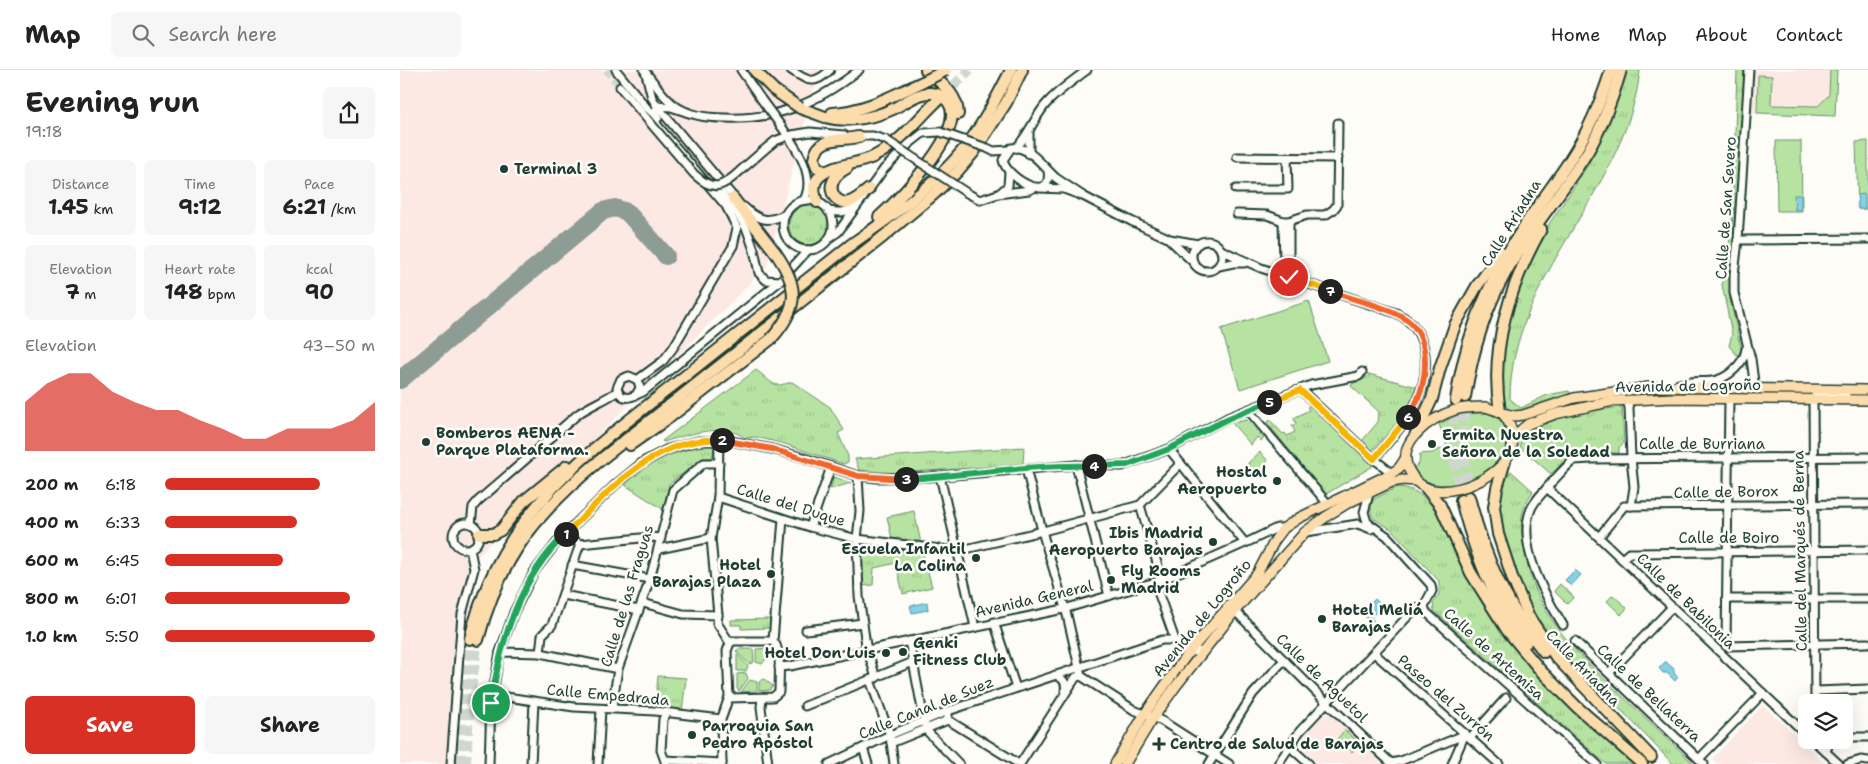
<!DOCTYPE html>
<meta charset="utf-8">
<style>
:root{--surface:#fff;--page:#f6f6f6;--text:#222;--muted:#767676;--line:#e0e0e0;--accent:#d93025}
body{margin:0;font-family:"Shantell Sans",sans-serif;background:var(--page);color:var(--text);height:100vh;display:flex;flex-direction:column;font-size:19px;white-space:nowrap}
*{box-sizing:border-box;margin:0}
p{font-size:16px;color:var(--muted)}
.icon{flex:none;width:28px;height:28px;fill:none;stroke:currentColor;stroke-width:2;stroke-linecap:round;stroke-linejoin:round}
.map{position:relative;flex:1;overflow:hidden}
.side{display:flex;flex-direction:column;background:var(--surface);width:400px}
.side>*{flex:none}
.buttons{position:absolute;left:1398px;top:624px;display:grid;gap:10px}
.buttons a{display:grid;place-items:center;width:55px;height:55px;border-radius:8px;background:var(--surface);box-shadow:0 5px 20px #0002;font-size:25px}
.pin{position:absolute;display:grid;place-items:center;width:42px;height:42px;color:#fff;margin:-21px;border:2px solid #fff;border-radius:50%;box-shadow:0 1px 5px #0007}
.km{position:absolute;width:25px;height:25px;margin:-12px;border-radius:50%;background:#222;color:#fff;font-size:14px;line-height:25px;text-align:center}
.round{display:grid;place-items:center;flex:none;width:52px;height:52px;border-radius:8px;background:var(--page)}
.head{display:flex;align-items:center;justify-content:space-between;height:85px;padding:0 25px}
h1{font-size:28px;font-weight:700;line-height:38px}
.metrics{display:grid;grid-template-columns:repeat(3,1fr);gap:8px;height:85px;padding:5px 25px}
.metrics div{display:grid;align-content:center;border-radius:8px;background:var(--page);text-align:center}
.metrics b{font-size:21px;font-weight:700}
.metrics small{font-size:14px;font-weight:400}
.metrics p{font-size:14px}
.chart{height:140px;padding:10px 25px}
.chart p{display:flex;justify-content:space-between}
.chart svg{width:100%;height:90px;margin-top:5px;fill:var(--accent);opacity:.7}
.action{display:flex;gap:10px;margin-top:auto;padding:10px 25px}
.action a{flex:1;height:58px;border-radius:8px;background:var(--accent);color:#fff;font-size:20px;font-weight:700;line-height:58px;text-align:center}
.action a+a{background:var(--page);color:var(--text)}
ul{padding:0 25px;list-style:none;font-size:16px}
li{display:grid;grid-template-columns:80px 60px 1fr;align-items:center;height:38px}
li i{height:12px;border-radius:6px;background:var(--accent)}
header{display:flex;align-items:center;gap:30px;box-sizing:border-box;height:70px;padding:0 25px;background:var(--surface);border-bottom:1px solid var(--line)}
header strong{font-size:24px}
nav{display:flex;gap:28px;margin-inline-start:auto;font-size:18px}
.search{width:350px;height:45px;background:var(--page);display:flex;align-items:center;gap:12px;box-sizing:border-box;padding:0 18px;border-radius:8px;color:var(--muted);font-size:19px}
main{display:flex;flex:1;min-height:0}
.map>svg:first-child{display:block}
</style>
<header>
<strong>Map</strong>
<div class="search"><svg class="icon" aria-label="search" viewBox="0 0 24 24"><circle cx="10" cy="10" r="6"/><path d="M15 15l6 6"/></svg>Search here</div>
<nav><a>Home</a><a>Map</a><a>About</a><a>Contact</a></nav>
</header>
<main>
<section class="side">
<div class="head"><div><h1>Evening run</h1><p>19:18</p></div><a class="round"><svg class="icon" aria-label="share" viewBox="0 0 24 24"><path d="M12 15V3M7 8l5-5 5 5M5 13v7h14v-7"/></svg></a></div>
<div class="metrics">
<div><p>Distance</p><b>1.45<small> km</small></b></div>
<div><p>Time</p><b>9:12</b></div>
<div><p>Pace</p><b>6:21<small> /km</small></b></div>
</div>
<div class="metrics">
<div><p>Elevation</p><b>7<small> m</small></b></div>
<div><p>Heart rate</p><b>148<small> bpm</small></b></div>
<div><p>kcal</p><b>90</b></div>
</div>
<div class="chart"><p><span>Elevation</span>43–50 m</p>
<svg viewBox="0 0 160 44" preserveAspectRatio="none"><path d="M0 44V20L10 11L20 6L30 6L40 15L50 20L60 24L70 24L80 29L90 33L100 38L110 38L120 33L130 33L140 33L150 29L160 20V44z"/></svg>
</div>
<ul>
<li><b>200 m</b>6:18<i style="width:74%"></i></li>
<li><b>400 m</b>6:33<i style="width:63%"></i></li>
<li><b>600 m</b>6:45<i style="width:56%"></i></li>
<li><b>800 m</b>6:01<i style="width:88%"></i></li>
<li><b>1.0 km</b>5:50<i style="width:100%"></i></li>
</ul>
<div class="action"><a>Save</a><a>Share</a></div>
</section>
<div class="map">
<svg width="1468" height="694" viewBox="0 0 1468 694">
<defs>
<pattern id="grass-tufts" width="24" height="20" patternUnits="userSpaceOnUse" patternTransform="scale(1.25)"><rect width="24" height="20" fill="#b6e3a1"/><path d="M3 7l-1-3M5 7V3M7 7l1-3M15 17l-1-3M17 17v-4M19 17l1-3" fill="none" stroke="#9cc48b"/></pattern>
</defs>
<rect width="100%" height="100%" fill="#fdfcf7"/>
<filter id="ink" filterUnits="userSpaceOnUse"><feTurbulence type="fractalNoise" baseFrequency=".02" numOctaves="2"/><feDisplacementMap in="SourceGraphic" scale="10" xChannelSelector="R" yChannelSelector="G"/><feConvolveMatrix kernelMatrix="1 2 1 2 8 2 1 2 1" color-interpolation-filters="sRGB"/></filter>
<g filter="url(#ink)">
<!-- built -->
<g fill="#fce9e4">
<path d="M0,0H434L413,20L367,196L68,496L52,694H0Z"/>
<path d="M1349,0H1437L1435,46L1347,43Z"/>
<path d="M1363,635L1389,659L1425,694H1318L1312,689Z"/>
<path d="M933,643L983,690L984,694H918L901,678L899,669L925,644Z"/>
</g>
<!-- grass -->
<g fill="url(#grass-tufts)" stroke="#6a906a">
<path d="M1226,0H1240C1228,119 1110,206 1110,329L1121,338L1147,325L1169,321L1170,324C1157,329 1120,346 1109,339C1097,331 1100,308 1101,296C1105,263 1110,229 1124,197C1143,156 1175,122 1195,81C1207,55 1218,28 1226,0Z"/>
<path d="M1337,0H1344L1341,69L1330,217V230L1341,277L1340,283L1337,285L1329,276L1332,264L1322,215L1332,157Z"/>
<circle cx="409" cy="155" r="20"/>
<path d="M356,300C363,304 371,315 378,315C382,315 388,313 392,312L430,337L444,360L438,363L448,386V392L443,394L385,374L356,367L345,368C326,352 285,365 264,372L262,371Z"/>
<path d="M965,303L1017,317L1004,347L972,380L962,371L978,352L979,342L951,316L952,314L966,308Z"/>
<path d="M910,336L973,396L926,424L867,353L870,350L883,364L885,363L887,366L895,362L892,356L896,354L894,348L909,340L907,337Z"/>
<path d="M1222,337L1224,373L1219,377V383L1174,382L1151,404L1120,377C1121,372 1122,366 1126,362C1139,349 1202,339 1222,337Z"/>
<path d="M311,375L314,378L312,388H303L269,414L264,440L225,415C250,390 276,380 311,375Z"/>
<path d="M624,377L623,395L494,403L459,400L455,389Z"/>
<path d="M1111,401L1133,421C1119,442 1120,454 1124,478C1135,545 1174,580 1220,624C1245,647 1270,671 1294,694H1273L1223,642L1172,599L1139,554L1125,527L1101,458L1099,434L1101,420Z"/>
<path d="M434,407L451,413L430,419Z"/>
<path d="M998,417C1040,418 1053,483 1070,512C1083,536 1099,561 1117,582C1150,623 1197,659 1236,694H1206L1034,541L1033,533L1039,524V511L991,459L973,448C970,442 970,434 974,429Z"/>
<path d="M514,441L521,473L492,469L487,447Z"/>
<path d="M458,474L523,483L532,517L503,524L496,493L474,498L473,515L460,516Z"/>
<path d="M370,549L371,558L341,559V555H331V550Z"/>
<path d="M258,606L286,608L282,642L255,639Z"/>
</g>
<!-- garden -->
<g fill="#b6e3a1" stroke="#6a906a">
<path d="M1430,0H1437L1435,46L1357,43L1358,5L1372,6L1371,35L1418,36L1429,25Z"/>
<path d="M1376,71H1401L1402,141H1377Z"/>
<path d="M1468,71V139H1458L1456,72Z"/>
<path d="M909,231L928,291L840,319L821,259Z"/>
<path d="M1076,343C1087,342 1096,345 1103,354C1130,392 1034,441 1013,398L1019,394L1020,384L1032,383L1047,376L1039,354L1056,346Z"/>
<path d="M847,350L864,368L861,371L857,367L851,375L832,353Z"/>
<path d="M860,382L868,391L856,402H854L848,395V393Z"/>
<path d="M1160,514L1174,527L1167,534L1154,521Z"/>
<path d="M1213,525L1227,538L1221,545L1207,531Z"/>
<path d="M369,578L372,581L362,594L356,592V579Z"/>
<path d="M339,579H353L354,592L349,594L336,581Z"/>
<path d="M337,584L348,596L346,601H337Z"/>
<path d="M346,603L348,609L339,621L337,619V604Z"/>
<path d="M364,609L373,616L370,620L359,621V612Z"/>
<path d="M350,610L357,612V621L341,622Z"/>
<path d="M945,660L959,673L952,682L937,669Z"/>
</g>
<!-- water -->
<g fill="#84d0e4" stroke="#5c959e">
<path d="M1465,124V139H1458L1457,125Z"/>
<path d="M1394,125H1401V140H1395Z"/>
<path d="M1175,500L1181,505L1171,516L1165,510Z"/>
<path d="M975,529L983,536L974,544L969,545L974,551L971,554L962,542Z"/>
<path d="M527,532L528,540L512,543L510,536Z"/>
<path d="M1265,592H1266L1274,599V603L1278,607L1275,611L1267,603H1263L1259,598Z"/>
</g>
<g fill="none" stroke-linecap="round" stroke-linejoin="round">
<!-- taxiway -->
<path stroke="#8e9c96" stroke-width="18" d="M0,310L203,141L215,138L227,142L266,186"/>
<!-- minor-tunnel -->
<path stroke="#d1d6d0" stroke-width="7" stroke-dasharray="7 3.5" stroke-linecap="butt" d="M206,0L220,17"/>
<!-- highway-tunnel -->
<g stroke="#d1d6d0" stroke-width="10" stroke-dasharray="10 5" stroke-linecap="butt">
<path d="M543,26L570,0"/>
<path d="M1065,327L1063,374L1069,427"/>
<path d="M1056,330L1052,377L1061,430"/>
<path d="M59,694L62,625L70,569"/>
<path d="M66,694L70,626L78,570"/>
</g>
<defs>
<g id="minor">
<path d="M216,0L246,37L258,48"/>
<path d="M244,0C254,12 264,29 277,37C291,46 309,48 325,48C379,50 418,32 459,0"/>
<path d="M341,0L361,29"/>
<path d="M391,0C408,12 415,15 430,0"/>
<path d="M1349,0L1338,170L1334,205V223L1351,289L1355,319"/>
<path d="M246,4L252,28L257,36L336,130"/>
<path d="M220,17L247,49"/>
<path d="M381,56C395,76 417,105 404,130"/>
<path d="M629,62V84"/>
<path d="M392,65L410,62L444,65"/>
<path d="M455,66H473L486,70"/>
<path d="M587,78L593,81L609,80"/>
<path d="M616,78C629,65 635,46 647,33C659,20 674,10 687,0"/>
<path d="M364,80L375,71L383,68"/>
<path d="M837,87L938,88"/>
<path d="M648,101C653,135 606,108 603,90L611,78C630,75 644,98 656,108C665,114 674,120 683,126"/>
<path d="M639,118L664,119L683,126L731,151L770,169L798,174"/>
<path d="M318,119L337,143L347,160L354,180L359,203L366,210L380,211"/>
<path d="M836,119H888L887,87"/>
<path d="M567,123L580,130L598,124L629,120L633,118"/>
<path d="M600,123L608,116L609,102"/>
<circle cx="408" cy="155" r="25"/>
<path d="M344,137C359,151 368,153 386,144"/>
<path d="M428,141C440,143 446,143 455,136"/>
<path d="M837,144L867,145L883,151H889L907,145H925L933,140L937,135L938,53"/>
<path d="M429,168L438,162L484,99L509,74L523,63L540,62"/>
<path d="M770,170L793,192"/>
<path d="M1338,170L1468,169"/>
<circle cx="807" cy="186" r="15"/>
<path d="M821,180L861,198L996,243C1032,260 1031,305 1014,337C1004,356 987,373 974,389"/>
<path d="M819,196L833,193H844"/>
<path d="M882,205L884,193L883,151"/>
<path d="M889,207V151"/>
<path d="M237,310L263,291L273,278L333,176L337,158L326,136L258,56L255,50L257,36L271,37L289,43"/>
<path d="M1276,315C1299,306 1313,320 1335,299C1341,293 1345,287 1346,279"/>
<path d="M901,320L974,389L992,403"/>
<path d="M236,325L240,318L238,310L229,306L221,309L217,318C222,333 232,327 243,322L380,211L408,180"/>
<path d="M1227,330L1229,338L1231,388L1234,417L1231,436"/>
<path d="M848,340L928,434"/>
<path d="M319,370L318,427L311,468L318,545L317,553L330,573"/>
<path d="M769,379L845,473"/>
<path d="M676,395L709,526"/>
<path d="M626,399L644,468L667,545L681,606L734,640L762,651L829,694"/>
<path d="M458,406L460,441L457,469L459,526L466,575L476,608"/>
<path d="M540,406L575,557"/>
<path d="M1147,418L1406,664"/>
<path d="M969,424L964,442L967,452L987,466L1031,515L1032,521L1024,536L1026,542L1197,694"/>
<path d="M318,427L410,457L457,469L557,481L647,460L740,435L780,394"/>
<path d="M740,435L762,510"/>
<circle cx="66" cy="466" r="13"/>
<path d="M71,454L73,437L78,431L178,344C191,335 205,330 218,321"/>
<path d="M410,457L431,397"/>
<path d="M906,462L958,454L971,459"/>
<path d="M166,464L180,474"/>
<path d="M1199,467L1224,436L1468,434"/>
<path d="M180,474L251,467L261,468"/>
<path d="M259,479L311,468"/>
<path d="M1222,489L1229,483H1235L1468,480"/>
<path d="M172,495L250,509"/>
<path d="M746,515H753L757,519L775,570"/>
<path d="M163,525L239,540"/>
<path d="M1328,529H1468"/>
<path d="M243,533L283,544L318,545"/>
<path d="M835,541L927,633L991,693"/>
<path d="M594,552L616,618"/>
<path d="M1163,555C1145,526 1116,474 1131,439C1135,429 1145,421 1152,412C1159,405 1166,396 1174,390L1191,389L1468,387"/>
<path d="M406,560L463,553"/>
<path d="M333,571H373C382,577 379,610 379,622L373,627L329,628L327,581L330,573Z"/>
<path d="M373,571L383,449"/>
<path d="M509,571L526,660L559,694"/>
<path d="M1175,571L1304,694"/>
<path d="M1326,576L1329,328"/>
<path d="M1326,576L1468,573"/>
<path d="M100,582L140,583L218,599"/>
<path d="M140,583L142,565L152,555L180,474"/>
<path d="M974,583L1099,694"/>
<path d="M379,597L390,596L664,539L762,510L852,470L877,458H884"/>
<path d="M1209,603L1272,537"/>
<path d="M655,605C663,608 667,612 665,621"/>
<path d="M470,610L490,665L494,694"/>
<path d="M1416,621L1468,619"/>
<path d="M93,625L174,637L255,641L321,649"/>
<path d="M362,628L361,637L368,694"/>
<path d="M1415,632L1413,329L1416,324H1446"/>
<path d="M405,636L513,592"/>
<path d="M212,638L218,599L250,509L273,420L304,393H319"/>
<path d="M548,641V650L619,694"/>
<path d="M1444,667H1468"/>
<path d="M1070,668L1106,628"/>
<path d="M1413,670L1439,694"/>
<path d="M491,673L548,650"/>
<path d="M889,676L909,694"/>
<path d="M463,678L468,694"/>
<path d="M1426,682L1430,670"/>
<path d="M1299,689L1363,623"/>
<path d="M265,690L322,693"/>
<path d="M991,693L1001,691L1066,664"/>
<path d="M51,694L62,544L74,499L70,479"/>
<path d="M89,694L91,633L100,582L114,542L134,502L158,471L215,415L243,392L268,379L298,371H331L372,379L401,387L458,406L477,408L530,407L676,395L722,396L769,379L829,347L911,315L959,306L962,302"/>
<path d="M131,694L134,632"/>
<path d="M198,694L201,639"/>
<path d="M266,694L261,680L263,649L267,643"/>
<path d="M322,694L321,649C324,644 325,636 329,628"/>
<path d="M429,694L490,665L548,641L762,570H775L789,582L803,581"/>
<path d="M620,694L676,607L681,606"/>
<path d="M809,694L853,624L884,590"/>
<path d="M878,694L900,661L1011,543L1017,538L1024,539"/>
<path d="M1052,694L1065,664"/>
<path d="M1448,694L1461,690L1468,691"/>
</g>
<g id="major">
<path d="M1086,337C1090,339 1096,340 1100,342C1105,345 1109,353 1111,358C1125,396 1064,426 1033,420C1023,418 1015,412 1010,402C993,372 1031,348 1055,340C1065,337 1075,337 1086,337Z"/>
<path d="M1102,343L1115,346L1123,345L1174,328L1249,317L1468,320"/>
<path d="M1113,369L1122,359L1128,354L1155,344L1213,331L1272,328L1468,330"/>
<path d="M715,694L744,645L775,601L789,582L857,504L875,470L884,458L899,448L992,403L999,398L1005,389"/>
<path d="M725,694L753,648L776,616L835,541L905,462L927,446L948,433L992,412L1003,410L1016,411"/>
</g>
<g id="highway">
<path d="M354,0L374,20"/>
<path d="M526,0C541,13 557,23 558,44"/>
<path d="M400,38C409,41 417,44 425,47C446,53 474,48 493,39C504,33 519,22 531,23C538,23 544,27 548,32C569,59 498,130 479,147"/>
<path d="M432,43C465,42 497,23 527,10"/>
<path d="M447,98C418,113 436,139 452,131C458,128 464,123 469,119"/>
<path d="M425,102L417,97L414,89C418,65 441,71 459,67"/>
<path d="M333,128L375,182"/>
<path d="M417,132C414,123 412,114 419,107C432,94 457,95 473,87C498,75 517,50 537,31"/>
<path d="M1065,327C1072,284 1083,243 1105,204C1128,161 1162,124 1188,81C1202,57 1213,27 1221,0"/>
<path d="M1056,330C1065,266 1089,209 1125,155C1139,133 1156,112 1170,90C1188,62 1201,32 1211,0"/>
<path d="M1100,342C1089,277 1110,215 1141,159"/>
<path d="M1016,363L1032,329L1040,298L1055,255L1077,216L1102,182"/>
<path d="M230,375L270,347L371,269"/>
<path d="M1105,391L1097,418L1094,437L1098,464L1113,510L1129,547L1156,587L1251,687"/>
<path d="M1026,418L1040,435L1071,503L1107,560L1141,601L1177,637L1242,694"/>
<path d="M1069,427C1085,488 1104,532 1144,582"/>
<path d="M1061,430C1076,487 1091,526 1126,573"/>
<path d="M79,464H93L101,460L124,431L167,396"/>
<path d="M70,569C100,441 188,383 285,306C341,262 397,217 453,173C493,146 534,116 564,79C583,55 597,27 611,0"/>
<path d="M78,570C100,486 139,440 204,387L484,166L533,125L557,102L574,82L606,33L622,0"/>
</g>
</defs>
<!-- minor casing -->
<use href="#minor" stroke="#1f3d34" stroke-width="11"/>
<!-- major casing -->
<use href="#major" stroke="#1f3d34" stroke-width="12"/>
<!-- highway casing -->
<use href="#highway" stroke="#1f3d34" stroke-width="14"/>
<!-- minor -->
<use href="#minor" stroke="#fdfcf7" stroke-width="7"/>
<!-- major -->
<use href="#major" stroke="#fddcac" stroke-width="9"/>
<!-- highway -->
<use href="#highway" stroke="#fddcac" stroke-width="10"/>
<defs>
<g id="minor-bridge">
<path d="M361,29L381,56"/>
<path d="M247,49L294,104C313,122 322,118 340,101C348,94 356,87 364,80"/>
<path d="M540,62L587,78"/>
<path d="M486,70L567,123"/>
</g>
<g id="highway-bridge">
<path d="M527,10L546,0"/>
<path d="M374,20L400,38"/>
<path d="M371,269C400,237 399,216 375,182"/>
</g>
</defs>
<!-- minor-bridge casing -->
<use href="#minor-bridge" stroke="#1f3d34" stroke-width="11" stroke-linecap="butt"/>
<!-- highway-bridge casing -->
<use href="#highway-bridge" stroke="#1f3d34" stroke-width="14" stroke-linecap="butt"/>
<!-- minor-bridge -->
<use href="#minor-bridge" stroke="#fdfcf7" stroke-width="7"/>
<!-- highway-bridge -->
<use href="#highway-bridge" stroke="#fddcac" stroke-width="10"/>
</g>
</g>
<g fill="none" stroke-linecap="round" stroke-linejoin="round" filter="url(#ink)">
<defs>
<path id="split-1" d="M91,633C101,570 119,508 166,464"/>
<path id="split-2" d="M166,464C210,420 254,366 322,370"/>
<path id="split-3" d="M322,370L372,379L458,406L506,409"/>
<path id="split-4" d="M506,409C568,405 632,394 694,396"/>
<path id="split-5" d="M694,396L727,395L769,379L829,348L869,332"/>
<path id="split-6" d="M869,332L900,320L974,389L1008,347"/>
<path id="split-7" d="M930,221C944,226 957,230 971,234C1004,245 1025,253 1025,293C1025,312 1019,331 1008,347"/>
<path id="split-8" d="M889,207L930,221"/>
</defs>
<!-- split-1 casing -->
<use href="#split-1" stroke="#fff" stroke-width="10"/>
<!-- split-2 casing -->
<use href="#split-2" stroke="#fff" stroke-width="10"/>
<!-- split-3 casing -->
<use href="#split-3" stroke="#fff" stroke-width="10"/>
<!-- split-4 casing -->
<use href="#split-4" stroke="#fff" stroke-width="10"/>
<!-- split-5 casing -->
<use href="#split-5" stroke="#fff" stroke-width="10"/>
<!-- split-6 casing -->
<use href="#split-6" stroke="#fff" stroke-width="10"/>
<!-- split-7 casing -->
<use href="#split-7" stroke="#fff" stroke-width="10"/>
<!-- split-8 casing -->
<use href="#split-8" stroke="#fff" stroke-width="10"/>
<!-- split-1 -->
<use href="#split-1" stroke="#22a559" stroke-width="6"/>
<!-- split-2 -->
<use href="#split-2" stroke="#f5b400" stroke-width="6"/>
<!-- split-3 -->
<use href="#split-3" stroke="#f0652b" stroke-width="6"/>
<!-- split-4 -->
<use href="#split-4" stroke="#22a559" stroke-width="6"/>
<!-- split-5 -->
<use href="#split-5" stroke="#22a559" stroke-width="6"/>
<!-- split-6 -->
<use href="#split-6" stroke="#f5b400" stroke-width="6"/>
<!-- split-7 -->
<use href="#split-7" stroke="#f0652b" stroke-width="6"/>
<!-- split-8 -->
<use href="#split-8" stroke="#f5b400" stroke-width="6"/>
</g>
<!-- markers -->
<g fill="#1f3d34" stroke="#fdfcf7" stroke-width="2">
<circle cx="104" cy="99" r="5"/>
<circle cx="26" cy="372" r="5"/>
<circle cx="1032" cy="374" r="5"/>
<circle cx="877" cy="411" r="5"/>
<circle cx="813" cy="472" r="5"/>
<circle cx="576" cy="488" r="5"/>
<circle cx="371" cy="504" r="5"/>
<circle cx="711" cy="510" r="5"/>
<circle cx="922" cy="549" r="5"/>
<circle cx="503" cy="582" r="5"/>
<circle cx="486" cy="583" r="5"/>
<circle cx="292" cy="665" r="5"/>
<path d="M756.5 666.5h5v5h5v5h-5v5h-5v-5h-5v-5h5z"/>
</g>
<g text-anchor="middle" stroke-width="5" stroke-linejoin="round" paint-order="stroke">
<!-- poi labels -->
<g font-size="15" font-weight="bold" fill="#1f3d34" stroke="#fdfcf7" text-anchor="start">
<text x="114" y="104">Terminal 3</text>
<text x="36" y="368">Bomberos AENA -<tspan x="36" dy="17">Parque Plataforma.</tspan></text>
<text x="1042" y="370">Ermita Nuestra<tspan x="1042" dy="17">Señora de la Soledad</tspan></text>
<text x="867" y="407" text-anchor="end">Hostal<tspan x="867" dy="17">Aeropuerto</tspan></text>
<text x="803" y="468" text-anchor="end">Ibis Madrid<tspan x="803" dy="17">Aeropuerto Barajas</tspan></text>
<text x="566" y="484" text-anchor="end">Escuela Infantil<tspan x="566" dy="17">La Colina</tspan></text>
<text x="361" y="500" text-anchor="end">Hotel<tspan x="361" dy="17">Barajas Plaza</tspan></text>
<text x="721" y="506">Fly Rooms<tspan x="721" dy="17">Madrid</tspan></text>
<text x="932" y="545">Hotel Meliá<tspan x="932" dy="17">Barajas</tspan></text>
<text x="513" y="578">Genki<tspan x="513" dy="17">Fitness Club</tspan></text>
<text x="476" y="588" text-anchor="end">Hotel Don Luis</text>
<text x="302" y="661">Parroquia San<tspan x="302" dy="17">Pedro Apóstol</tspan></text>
<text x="770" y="679">Centro de Salud de Barajas</text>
</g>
<!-- street labels -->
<g font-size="15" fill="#1f3d34" stroke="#fdfcf7">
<text transform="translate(1326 138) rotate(-86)" y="5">Calle de San Severo</text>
<text transform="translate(1111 153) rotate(-58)" y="5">Calle Ariadna</text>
<text transform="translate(1288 316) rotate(-1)" y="5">Avenida de Logroño</text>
<text x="1302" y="379">Calle de Burriana</text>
<text transform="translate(1326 422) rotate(-1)" y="5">Calle de Borox</text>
<text transform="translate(391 435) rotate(17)" y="5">Calle del Duque</text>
<text x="1329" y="473">Calle de Boiro</text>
<text transform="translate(1400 481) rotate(-91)" y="5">Calle del Marqués de Berna</text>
<text transform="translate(227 526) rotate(-73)" y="5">Calle de las Fraguas</text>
<text transform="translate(634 529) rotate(-13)" y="5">Avenida General</text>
<text transform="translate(1286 531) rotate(44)" y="5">Calle de Babilonia</text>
<text transform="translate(802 548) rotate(-51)" y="5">Avenida de Logroño</text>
<text transform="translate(1094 584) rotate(42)" y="5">Calle de Artemisa</text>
<text transform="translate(1183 598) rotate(46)" y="5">Calle Ariadna</text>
<text transform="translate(922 608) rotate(44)" y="5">Calle de Aguetol</text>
<text transform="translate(1249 623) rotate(43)" y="5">Calle de Bellaterra</text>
<text transform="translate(208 625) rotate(5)" y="5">Calle Empedrada</text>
<text transform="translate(1046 628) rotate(41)" y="5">Paseo del Zurrón</text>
<text transform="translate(526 638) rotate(-22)" y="5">Calle Canal de Suez</text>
</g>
</g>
</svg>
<div class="buttons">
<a><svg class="icon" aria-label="layers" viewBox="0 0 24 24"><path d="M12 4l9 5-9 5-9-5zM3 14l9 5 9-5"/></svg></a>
</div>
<div class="pin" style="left:91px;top:633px;background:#1e9e55"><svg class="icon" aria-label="arrive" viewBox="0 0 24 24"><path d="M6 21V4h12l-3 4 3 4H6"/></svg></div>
<div class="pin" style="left:889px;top:207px;background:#d93025"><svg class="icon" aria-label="check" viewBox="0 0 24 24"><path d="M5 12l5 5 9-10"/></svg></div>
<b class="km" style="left:166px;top:464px">1</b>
<b class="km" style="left:322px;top:370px">2</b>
<b class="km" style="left:506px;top:409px">3</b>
<b class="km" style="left:694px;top:396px">4</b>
<b class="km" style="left:869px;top:332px">5</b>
<b class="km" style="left:1008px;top:347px">6</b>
<b class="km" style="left:930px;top:221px">7</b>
</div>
</main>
